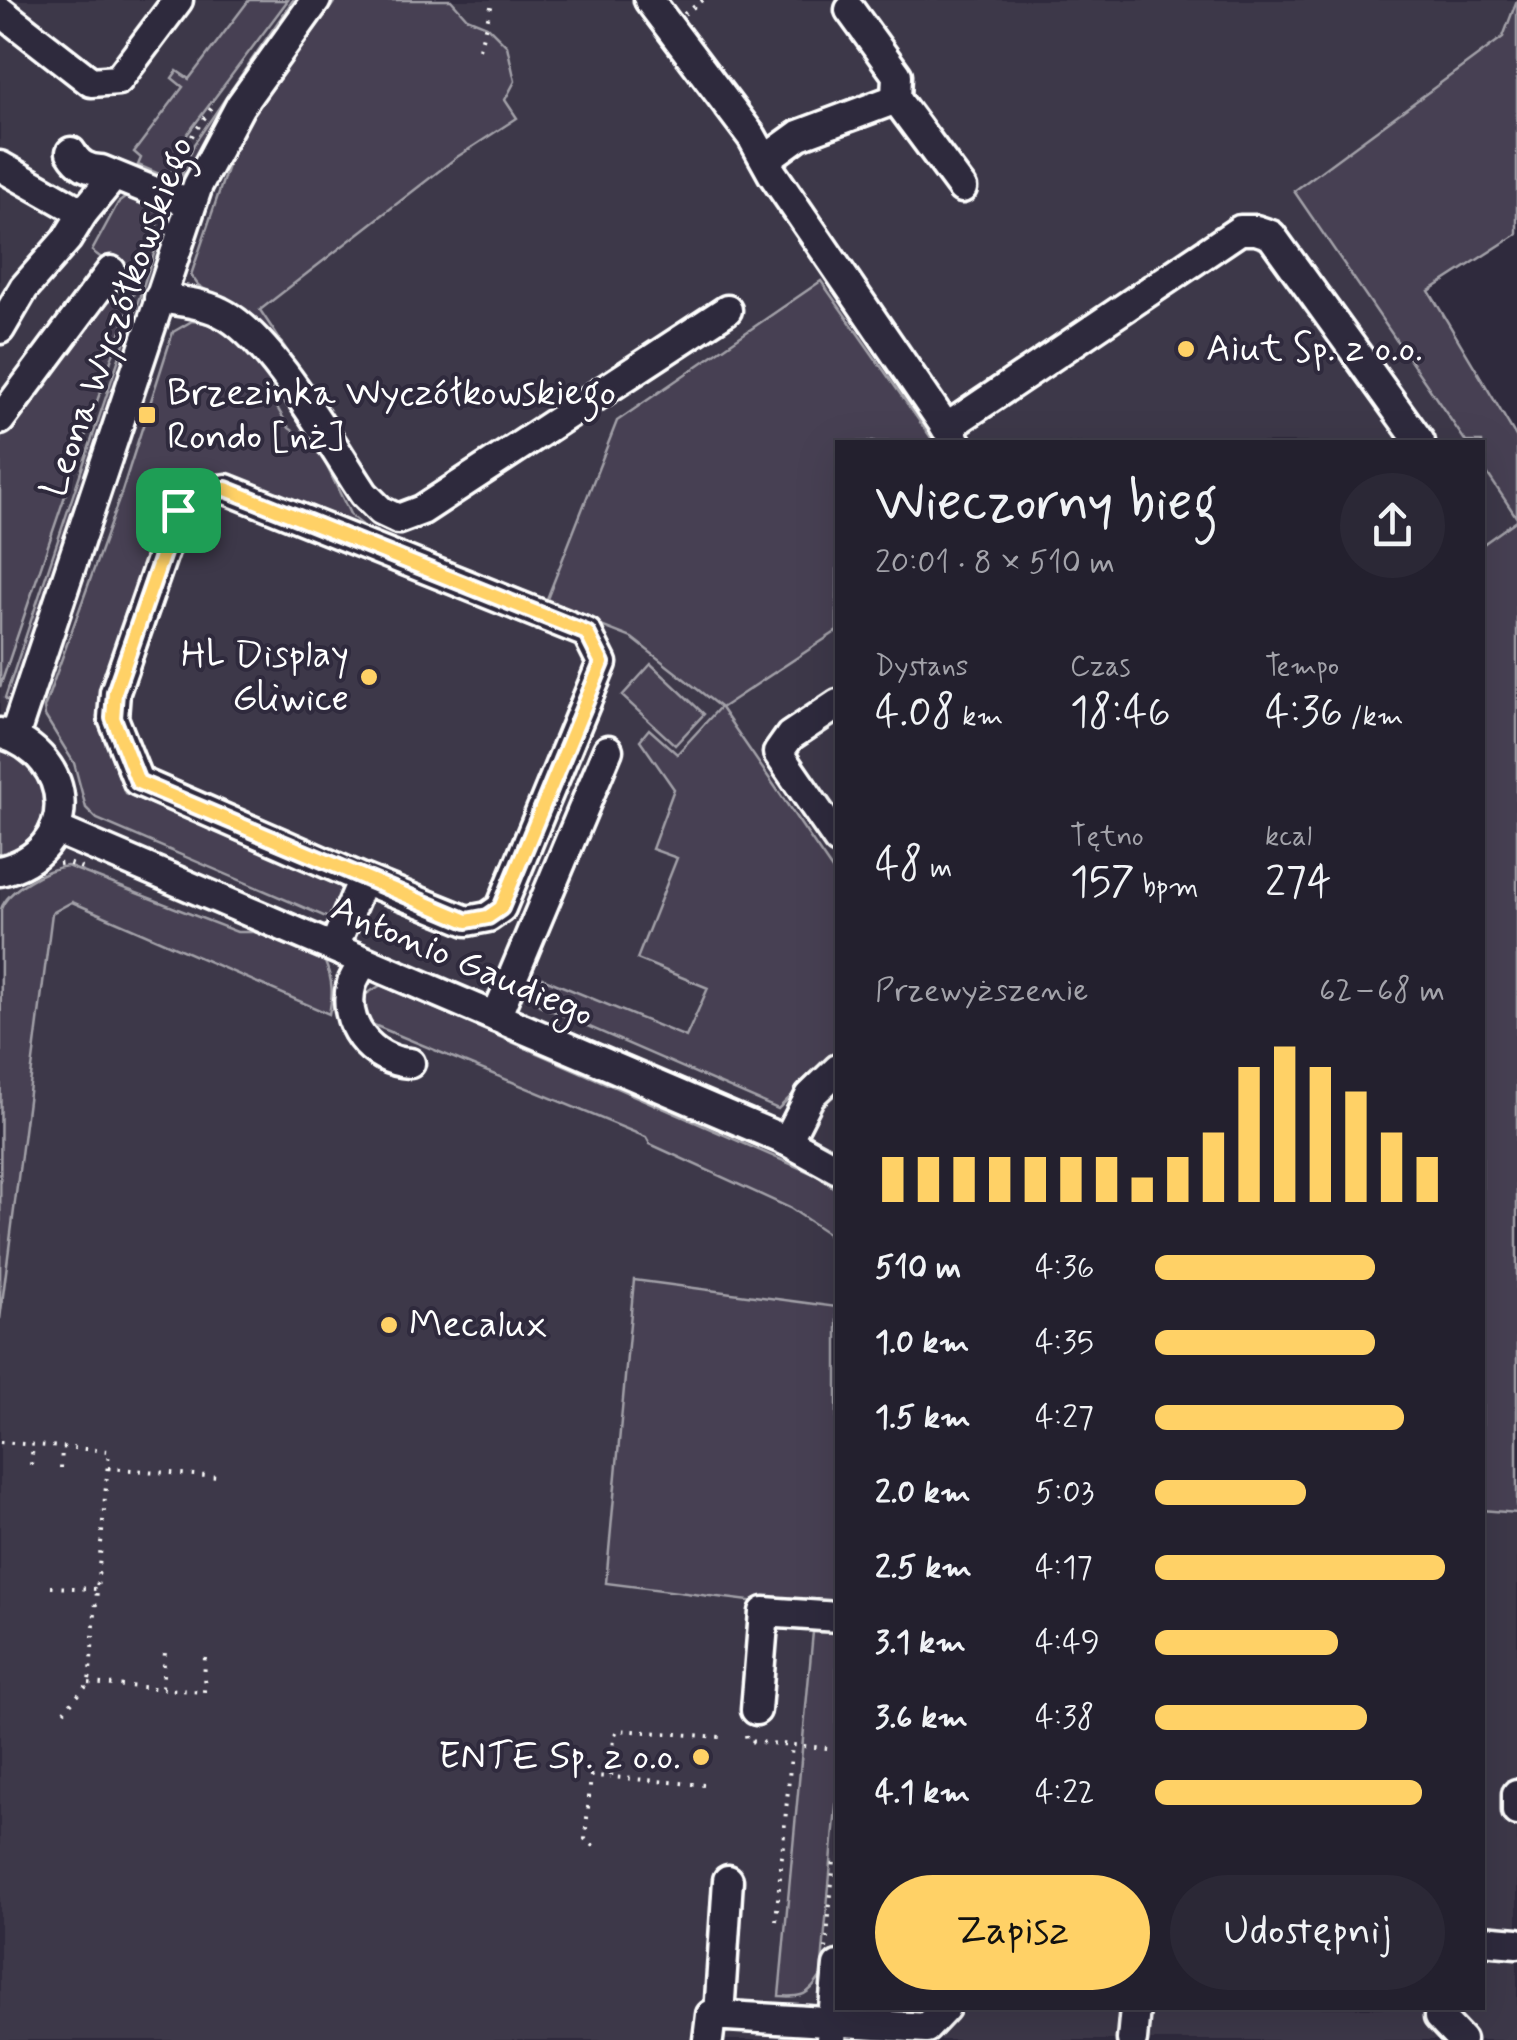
<!DOCTYPE html>
<html lang="pl">
<head>
<meta charset="utf-8">
<style>
	body { margin:0; font-family:Mynerve,sans-serif; background:#2b2836; color:#f1f3f6; height:100vh; display:flex; flex-direction:column; font-size:38px; white-space:nowrap }
	* { box-sizing:border-box; margin:0 }
	p { font-size:32px; color:#a3a3aa }
	.icon { flex:none; width:55px; height:55px; fill:none; stroke:currentColor; stroke-width:2; stroke-linecap:round; stroke-linejoin:round }
	.map { position:relative; flex:1; overflow:hidden }
	.side { position:absolute; left:835px; top:440px; width:650px; height:1570px; display:flex; flex-direction:column; background:#23202e; border-radius:0px; box-shadow:0 10px 40px #0002,0 0 0 2px #403e4a }
	.side>* { flex:none }
	.pin { position:absolute; display:grid; place-items:center; width:85px; height:85px; color:#fff; margin:-42px; border-radius:20px; box-shadow:0 5px 15px #0006 }
	.round { display:grid; place-items:center; flex:none; width:105px; height:105px; border-radius:52px; background:#2b2836 }
	.summary { display:flex; align-items:center; justify-content:space-between; height:170px; padding:0 40px }
	h1 { font-size:55px; font-weight:600; line-height:75px }
	.metrics { display:grid; grid-template-columns:repeat(3,1fr); gap:15px; height:170px; padding:10px 40px }
	.metrics div { display:grid; align-content:center }
	.metrics b { font-size:42px; font-weight:600 }
	.metrics small { font-size:28px; font-weight:400 }
	.metrics p { font-size:28px }
	.chart { height:280px; padding:20px 40px }
	.chart p { display:flex; justify-content:space-between }
	.chart svg { width:100%; height:180px; margin-top:10px; stroke:#ffd166; stroke-width:6 }
	.cta { display:flex; gap:20px; margin-top:auto; padding:20px 40px }
	.cta a { flex:1; height:115px; border-radius:60px; background:#ffd166; color:#111; font-size:40px; font-weight:600; line-height:115px; text-align:center }
	.cta a+a { background:#2b2836; color:#f1f3f6 }
	ul { padding:0 40px; list-style:none; font-size:32px }
	li { display:grid; grid-template-columns:160px 120px 1fr; align-items:center; height:75px }
	li i { height:25px; border-radius:12px; background:#ffd166 }
	.map>svg:first-child { display:block }
	.built { fill:#3c3749 }
	.green { fill:#464152; stroke:#a2a0a8; stroke-width:2.5 }
	.lines { fill:none; stroke-linecap:round; stroke-linejoin:round }
	.minor-casing { stroke:#fff; stroke-width:35 }
	.path { stroke:#fff; stroke-width:4; stroke-dasharray:2.5 8; stroke-linecap:butt }
	.minor { stroke:#2f2a3d; stroke-width:28 }
	.route-casing { stroke:#fff; stroke-width:20 }
	.route { stroke:#ffd166; stroke-width:12 }
	.poi-dot { fill:#ffd166; stroke:#2f2a3d; stroke-width:4 }
	.labels { text-anchor:middle; dominant-baseline:central; stroke-width:8; stroke-linejoin:round; paint-order:stroke }
	.street-label { font-size:38px; fill:#fff; stroke:#2f2a3d }
	.poi-label { font-size:38px; fill:#fff; stroke:#2f2a3d; text-anchor:start }
</style>
</head>
<body>
<div class="map">
<svg width="1517" height="2040" viewBox="0 0 1517 2040">
	<rect width="100%" height="100%" fill="#2f2a3d"/>
	<filter id="ink" filterUnits="userSpaceOnUse"><feTurbulence type="fractalNoise" baseFrequency=".01" numOctaves="2"/><feDisplacementMap in="SourceGraphic" scale="20" xChannelSelector="R" yChannelSelector="G"/><feConvolveMatrix kernelMatrix="1 2 1 2 8 2 1 2 1" color-interpolation-filters="sRGB"/></filter>
	<g filter="url(#ink)">
		<g class="built">
			<polygon points="0,0 1516,0 1503,37 1294,191 1466,442 838,442 838,1119 830,1129 838,1136 838,2008 1482,2008 1483,1510 1517,1513 1517,2040 0,2040"/>
			<polygon points="1482,467 1517,518 1483,545 1482,545"/>
		</g>
		<g class="green">
			<polygon points="249,0 288,0 183,140 181,152 172,172 159,174 138,165 141,158 134,152 183,87 172,78 177,71 189,79"/>
			<polygon points="293,0 302,0 201,154 190,170 181,176 194,144"/>
			<polygon points="336,0 451,0 467,18 487,26 507,46 515,81 505,100 517,118 457,157 260,310 304,376 299,379 246,316 198,285 191,275 234,148 259,104"/>
			<polygon points="1517,0 1517,234 1429,291 1517,438 1517,518 1483,467 1482,442 1466,442 1294,191 1503,37"/>
			<polygon points="126,197 136,197 158,206 161,213 0,687 0,437 122,273 92,251 118,203"/>
			<polygon points="163,227 168,227 168,233 30,651 9,702 5,698"/>
			<polygon points="821,281 934,442 838,442 837,631 721,708 837,877 837,1051 778,1109 539,1005 531,994 535,975 686,1037 708,988 637,959 677,858 652,849 674,789 640,740 649,729 677,754 720,707 632,638 545,604 617,421"/>
			<path d="M192 321C229 323 255 360 274 387L268 392 289 428 318 448 351 516 378 537 204 481 102 727 104 736 125 793 243 842 261 843 345 886 333 920 97 819 86 808 74 763 45 716 44 708 121 494 173 332Z"/>
			<polygon points="1517,520 1517,1513 1482,1510 1482,545"/>
			<polygon points="651,664 704,714 675,745 622,696"/>
			<path d="M0 748C58 767 62 841 0 857Z"/>
			<path d="M67 866 237 932H255L325 962C333 981 333 994 329 1014L72 902 52 913 0 1319 1 909C8 889 46 869 67 866Z"/>
			<polygon points="381,985 816,1175 837,1190 837,1255 826,1232 790,1208 650,1144 646,1137 352,1016 360,998"/>
			<polygon points="634,1280 837,1307 837,1612 606,1583"/>
			<path d="M813 1632 837 1633V1795L821 1976C809 1995 802 1998 779 1996Z"/>
		</g>
		<g class="lines">
			<defs>
				<g id="minor">
					<polyline points="649,0 752,137 772,173 956,442"/>
					<polyline points="850,10 897,75 896,99"/>
					<polyline points="0,11 91,82 118,80 178,0"/>
					<path d="M71 152C78 164 87 170 101 170L160 194 192 202"/>
					<polyline points="766,159 799,135 896,99 962,188"/>
					<polyline points="0,166 83,213"/>
					<path d="M159 298C179 301 202 303 220 312 271 336 331 445 364 494L381 511 398 519 422 510 727 310"/>
					<polyline points="0,329 24,288 67,239 83,213 113,177"/>
					<polyline points="0,420 111,271"/>
					<polyline points="946,428 1240,230 1256,230 1271,235 1420,442"/>
					<polyline points="838,704 790,736 778,753 838,840"/>
					<path d="M0 733C77 756 82 852 0 871"/>
					<polyline points="14,737 198,185 240,106 316,0"/>
					<polyline points="55,829 787,1141 838,1169"/>
					<polyline points="334,947 363,879 138,781 113,718 115,692 178,510 198,493 226,489 587,633 602,663 501,908 488,917 467,921 363,879"/>
					<path d="M363 961C360 968 355 976 352 983 340 1023 371 1061 410 1063"/>
					<polyline points="496,1017 608,750"/>
					<polyline points="787,1141 810,1096 838,1069"/>
					<polyline points="756,1710 764,1612 838,1617"/>
					<polyline points="1517,1794 1517,1811"/>
					<polyline points="1482,1940 1517,1943"/>
					<polyline points="1440,2008 1439,2017 1461,2040"/>
					<polyline points="719,2015 728,1880"/>
					<polyline points="708,2040 711,2015 926,2028 945,2008"/>
					<polyline points="831,2040 838,1966"/>
					<polyline points="1132,2040 1135,2008"/>
				</g>
			</defs>
			<use href="#minor" class="minor-casing"/>
			<g class="path">
				<polyline points="684,14 703,0"/>
				<polyline points="479,49 493,0"/>
				<polyline points="181,166 190,139 214,104"/>
				<polyline points="133,265 154,244"/>
				<polyline points="59,864 67,863 88,870"/>
				<polyline points="0,1442 109,1451 89,1683 64,1711"/>
				<polyline points="31,1465 33,1445"/>
				<polyline points="61,1468 62,1448"/>
				<polyline points="108,1468 219,1477"/>
				<polyline points="51,1587 96,1589"/>
				<polyline points="89,1683 204,1692 205,1655"/>
				<polyline points="162,1687 165,1652"/>
				<polyline points="746,1735 747,1741 838,1749"/>
				<polyline points="704,1785 611,1777 614,1737 617,1730 721,1737 723,1733"/>
				<polyline points="594,1846 585,1839 591,1776 611,1777"/>
				<polyline points="776,1921 792,1745"/>
				<polyline points="826,1949 834,1860"/>
			</g>
			<use href="#minor" class="minor"/>
		</g>
	</g>
	<g class="lines" filter="url(#ink)">
		<defs>
			<polygon id="route" points="226,489 587,633 602,663 501,908 488,917 467,921 138,782 113,718 115,692 178,510 198,493"/>
		</defs>
		<use href="#route" class="route-casing"/>
		<use href="#route" class="route"/>
	</g>
	<g class="poi-dot">
		<circle cx="1186" cy="349" r="10"/>
		<rect x="137" y="405" width="20" height="20" rx="5"/>
		<circle cx="369" cy="677" r="10"/>
		<circle cx="389" cy="1325" r="10"/>
		<circle cx="701" cy="1757" r="10"/>
	</g>
	<g class="labels">
		<g class="street-label">
			<text transform="translate(118 317) rotate(-70)">Leona Wyczółkowskiego</text>
			<text transform="translate(462 962) rotate(23)">Antonio Gaudiego</text>
		</g>
		<g class="poi-label">
			<text x="1206" y="349">Aiut Sp. z o.o.</text>
			<text x="167" y="393">Brzezinka Wyczółkowskiego<tspan x="167" dy="44">Rondo [nż]</tspan></text>
			<text x="349" y="655" text-anchor="end">HL Display<tspan x="349" dy="44">Gliwice</tspan></text>
			<text x="409" y="1325">Mecalux</text>
			<text x="681" y="1757" text-anchor="end">ENTE Sp. z o.o.</text>
		</g>
	</g>
</svg>
<div class="pin" style="left:178px;top:510px;background:#1e9e55"><svg class="icon" aria-label="arrive" viewBox="0 0 24 24"><path d="M6 21V4h12l-3 4 3 4H6"/></svg></div>
<section class="side">
<div class="summary"><div><h1>Wieczorny bieg</h1><p>20:01 · 8 × 510 m</p></div><a class="round"><svg class="icon" aria-label="share" viewBox="0 0 24 24"><path d="M12 15V3M7 8l5-5 5 5M5 13v7h14v-7"/></svg></a></div>
<div class="metrics">
<div><p>Dystans</p><b>4.08<small> km</small></b></div>
<div><p>Czas</p><b>18:46</b></div>
<div><p>Tempo</p><b>4:36<small> /km</small></b></div>
</div>
<div class="metrics">
<div><b>48<small> m</small></b></div>
<div><p>Tętno</p><b>157<small> bpm</small></b></div>
<div><p>kcal</p><b>274</b></div>
</div>
<div class="chart"><p><span>Przewyższenie</span>62–68 m</p>
<svg viewBox="0 0 160 44" preserveAspectRatio="none"><path d="M5 44V33M15 44V33M25 44V33M35 44V33M45 44V33M55 44V33M65 44V33M75 44V38M85 44V33M95 44V27M105 44V11M115 44V6M125 44V11M135 44V17M145 44V27M155 44V33"/></svg>
</div>
<ul>
<li><b>510 m</b>4:36<i style="width:76%"></i></li>
<li><b>1.0 km</b>4:35<i style="width:76%"></i></li>
<li><b>1.5 km</b>4:27<i style="width:86%"></i></li>
<li><b>2.0 km</b>5:03<i style="width:52%"></i></li>
<li><b>2.5 km</b>4:17<i style="width:100%"></i></li>
<li><b>3.1 km</b>4:49<i style="width:63%"></i></li>
<li><b>3.6 km</b>4:38<i style="width:73%"></i></li>
<li><b>4.1 km</b>4:22<i style="width:92%"></i></li>
</ul>
<div class="cta"><a>Zapisz</a><a>Udostępnij</a></div>
</section>
</div>
</body>
</html>
